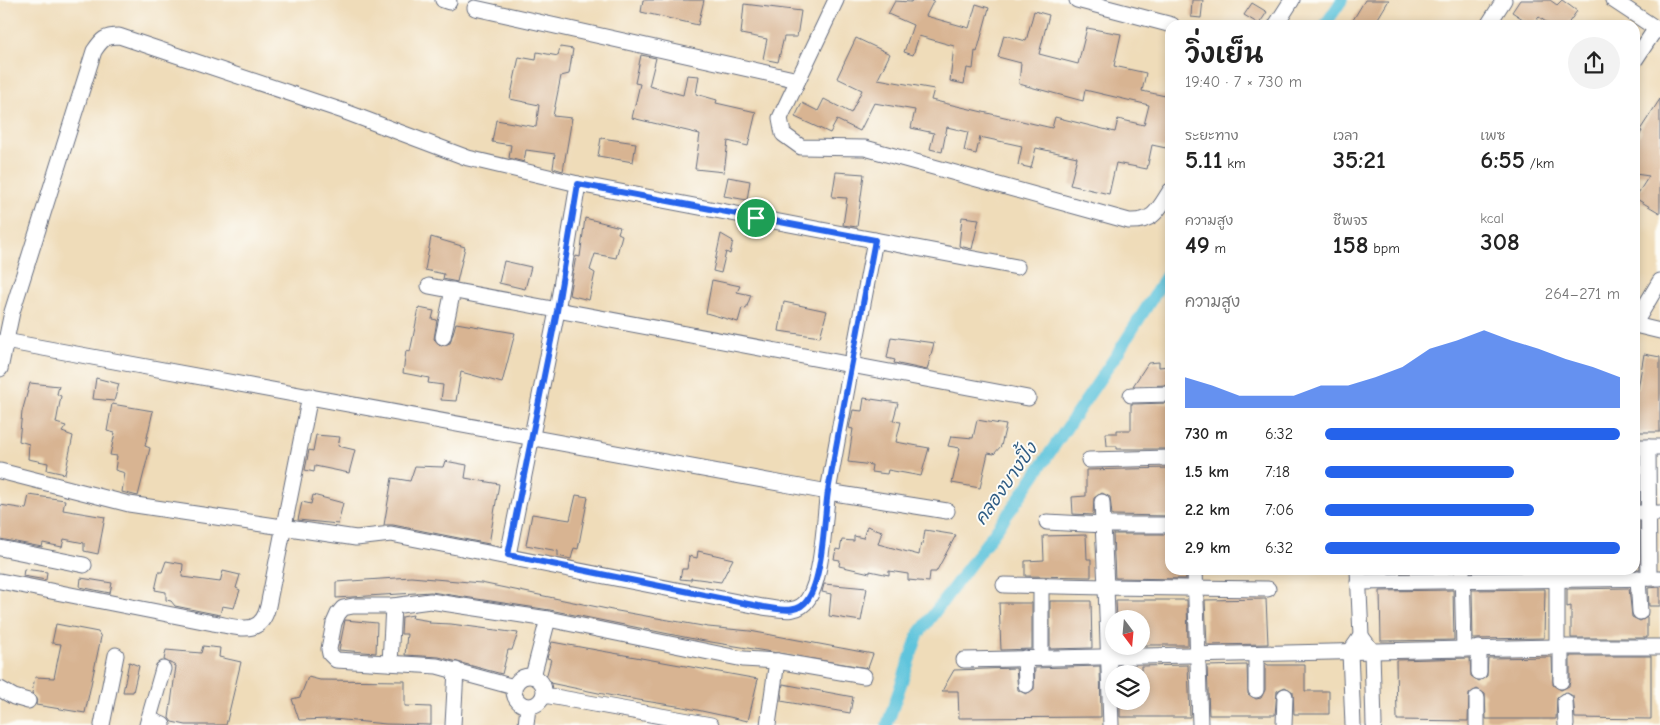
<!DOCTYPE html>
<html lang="th">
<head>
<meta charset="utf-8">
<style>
	body { margin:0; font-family:"Comic Neue","Playpen Sans Thai",sans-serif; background:#f2f2f2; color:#222; height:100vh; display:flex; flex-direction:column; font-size:19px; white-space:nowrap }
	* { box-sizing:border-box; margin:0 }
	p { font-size:16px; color:#767676 }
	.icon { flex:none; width:28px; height:28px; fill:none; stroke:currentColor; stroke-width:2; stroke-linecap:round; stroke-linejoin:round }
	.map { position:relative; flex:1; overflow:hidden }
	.side { position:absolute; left:1165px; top:20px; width:475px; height:555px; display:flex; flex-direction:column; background:#fff; border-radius:15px; box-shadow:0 2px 8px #0003 }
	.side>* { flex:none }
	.needle { width:32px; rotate:164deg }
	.buttons { position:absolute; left:1105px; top:610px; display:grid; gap:10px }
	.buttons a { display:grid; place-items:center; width:45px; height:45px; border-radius:50%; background:#fff; box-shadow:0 2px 8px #0003; font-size:25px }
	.pin { position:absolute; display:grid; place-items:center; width:42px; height:42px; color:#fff; margin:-21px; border:2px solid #fff; border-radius:50%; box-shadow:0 1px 5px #0007 }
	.round { display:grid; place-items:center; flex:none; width:52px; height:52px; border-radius:26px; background:#f2f2f2 }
	.overview { display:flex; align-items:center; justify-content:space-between; height:85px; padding:0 20px }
	h1 { font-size:28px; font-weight:600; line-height:38px }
	.figures { display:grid; grid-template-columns:repeat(3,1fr); gap:8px; height:85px; padding:5px 20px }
	.figures div { display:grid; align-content:center }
	.figures b { font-size:25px; font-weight:600 }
	.figures small { font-size:14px; font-weight:400 }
	.figures p { font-size:14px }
	.chart { height:140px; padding:10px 20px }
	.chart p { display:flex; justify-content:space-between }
	.chart svg { width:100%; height:90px; margin-top:5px; fill:#2563eb; opacity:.7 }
	ul { padding:0 20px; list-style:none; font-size:16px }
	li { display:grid; grid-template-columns:80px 60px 1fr; align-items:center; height:38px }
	li i { height:12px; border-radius:6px; background:#2563eb }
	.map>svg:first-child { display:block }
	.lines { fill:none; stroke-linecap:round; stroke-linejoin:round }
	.canal { stroke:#5ec4dc; stroke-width:12 }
	.building { fill:#d8b492 }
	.minor-casing { stroke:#656c7e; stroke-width:17 }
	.minor { stroke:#fff; stroke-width:15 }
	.route-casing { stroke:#fff; stroke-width:10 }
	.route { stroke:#2563eb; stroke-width:6 }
	.labels { text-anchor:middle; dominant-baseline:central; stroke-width:4; stroke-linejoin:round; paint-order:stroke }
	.water-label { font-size:18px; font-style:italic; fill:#2f5c84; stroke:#fdfcf7 }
</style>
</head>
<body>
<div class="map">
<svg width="1660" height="725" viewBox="0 0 1660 725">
	<rect width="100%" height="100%" fill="#fdfcf7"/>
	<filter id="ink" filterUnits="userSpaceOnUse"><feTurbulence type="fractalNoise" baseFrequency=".02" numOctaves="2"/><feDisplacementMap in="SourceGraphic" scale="10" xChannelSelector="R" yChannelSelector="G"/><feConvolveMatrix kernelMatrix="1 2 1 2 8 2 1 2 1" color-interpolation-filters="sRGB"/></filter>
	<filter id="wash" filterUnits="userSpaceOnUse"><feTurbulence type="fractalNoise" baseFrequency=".0096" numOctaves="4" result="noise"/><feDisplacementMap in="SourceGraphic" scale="20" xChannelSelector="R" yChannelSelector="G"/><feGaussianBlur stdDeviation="1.12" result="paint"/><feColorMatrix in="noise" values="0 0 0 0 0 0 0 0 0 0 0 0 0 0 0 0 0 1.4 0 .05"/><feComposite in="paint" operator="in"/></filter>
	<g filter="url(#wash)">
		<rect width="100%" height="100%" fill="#efdcb9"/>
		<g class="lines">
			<g class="canal">
				<polyline points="1325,25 1342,0"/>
				<polyline points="887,725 918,635 1013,507 1119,351 1170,270"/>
			</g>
		</g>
		<g id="blocks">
			<g class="building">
				<polygon points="643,0 704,0 698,25 641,12"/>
				<polygon points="912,0 934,0 926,16 969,28 976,4 989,8 977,52 975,51 973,69 967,68 964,84 950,81 954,46 919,36 913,55 904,52 913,25 888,14 895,1 911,2"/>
				<polygon points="1192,0 1203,0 1201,18 1191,17"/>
				<polygon points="1365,0 1389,0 1374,25 1350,25"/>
				<polygon points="1520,0 1550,0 1557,5 1562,0 1577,11 1567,25 1550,25 1539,17 1532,25 1512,12"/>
				<polygon points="1252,3 1267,12 1259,24 1244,15"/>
				<polygon points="744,4 801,11 797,37 784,37 778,62 763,59 767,39 741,34"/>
				<polygon points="1034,11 1049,15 1039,54 1078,64 1087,28 1121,34 1114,66 1146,73 1142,91 1170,97 1170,130 1166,148 1152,145 1147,169 1116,163 1109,194 1070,185 1077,157 1036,148 1031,168 1018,165 1022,146 980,137 976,154 964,151 968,132 947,127 942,152 930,149 934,133 911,128 915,110 874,103 860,131 837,120 830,133 795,117 802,103 818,111 824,99 851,113 862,90 837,78 856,38 890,54 878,79 934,89 931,100 1052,128 1055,117 1115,132 1118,119 1144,125 1149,105 1085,90 1083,101 1019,84 1021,63 998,57 1004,35 1026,41"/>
				<polygon points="560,47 573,49 569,74 561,76 553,116 572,118 563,171 553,168 555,154 526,150 524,162 509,158 511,145 492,142 496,120 536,127 539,105 510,99 519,57 536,60 537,52 558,56"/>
				<polygon points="641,55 656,58 649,86 683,95 687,75 699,76 696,94 717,100 716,103 756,112 748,146 728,141 724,172 695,169 700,134 632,118 640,84 635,83"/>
				<polygon points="1660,99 1660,213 1635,198 1649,176 1635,174 1635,143 1642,131 1640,130"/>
				<polygon points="601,138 636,143 633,162 598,156"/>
				<polygon points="836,172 864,174 857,227 843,225 847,198 832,197"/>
				<polygon points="728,177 750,181 747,200 724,196"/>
				<polygon points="962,217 979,219 972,249 959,246"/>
				<polygon points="585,218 620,227 618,233 622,235 616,258 595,254 590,270 595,273 589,300 569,295 576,256 580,257"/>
				<polygon points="721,234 733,241 730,254 726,252 721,273 713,271"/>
				<polygon points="431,237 465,247 457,282 443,279 444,274 425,270"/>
				<polygon points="504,261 531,267 525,289 499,283"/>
				<polygon points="712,280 740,286 737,292 751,295 746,309 742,308 738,322 706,313"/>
				<polygon points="784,302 827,311 820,337 779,331"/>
				<polygon points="419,308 434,311 432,319 437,320 434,339 441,346 450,343 456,323 515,333 502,383 461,372 456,401 441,400 443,385 428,383 429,378 403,373 406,351 410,352"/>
				<polygon points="891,337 934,343 927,370 894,363 895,360 887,358"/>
				<polygon points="1644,354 1660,357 1660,432 1635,432 1635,389 1638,389"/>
				<polygon points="1159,362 1159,367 1170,366 1170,385 1133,386 1148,363"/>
				<polygon points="96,378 119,384 114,401 93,399"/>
				<polygon points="30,383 59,386 57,394 61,396 56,423 66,426 62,432 73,436 65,474 47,470 48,463 28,459 29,444 19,441 22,412"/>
				<polygon points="864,398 898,403 893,421 901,422 896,442 929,448 921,476 888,470 887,474 871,472 872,465 848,462 853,429 849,428 853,410 862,411"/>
				<polygon points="1170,403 1170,449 1117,449 1117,446 1107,446 1106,433 1117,433 1117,430 1131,430 1131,404"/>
				<polygon points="112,404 153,411 145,446 150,448 138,496 122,492 125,473 115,470 117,456 110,455 115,433 107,431"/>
				<polygon points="977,420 1006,425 1001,446 994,454 988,453 980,488 952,483 960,448 948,446 951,436 973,438"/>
				<polygon points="316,435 340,437 338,446 355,450 349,473 315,466 314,472 305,470 309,450 313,451"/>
				<rect x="1635" y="456" width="4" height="48"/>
				<polygon points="445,461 467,465 465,478 499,484 489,544 393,525 384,525 392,478 410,481 415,466 443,467"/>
				<polygon points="1170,468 1170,516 1112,515 1110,497 1102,493 1094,498 1093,515 1073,514 1072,497 1086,496 1086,470"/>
				<polygon points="29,495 65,500 63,510 105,517 98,554 84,551 84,543 64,539 62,547 43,543 42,547 0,539 0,505 26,509"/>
				<polygon points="313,495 343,503 338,524 298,520 302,502 311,504"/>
				<polygon points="576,495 588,497 578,549 574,548 571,559 558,556 558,551 526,545 532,514 570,520"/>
				<polygon points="1635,522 1639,522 1640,569 1635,569"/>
				<polygon points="867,526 882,531 878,544 919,555 921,543 923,544 925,530 956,535 936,572 930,572 929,582 908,580 908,574 889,571 889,575 870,571 870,573 839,566 840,560 834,559 836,549 840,550 842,540 854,541 854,536 863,538"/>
				<polygon points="1113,534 1170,534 1170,570 1186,570 1186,579 1115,578"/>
				<polygon points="1086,535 1087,559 1091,559 1091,577 1025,576 1025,561 1044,560 1043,536"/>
				<polygon points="698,551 733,559 721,582 691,578 691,580 680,579 682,569 687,569 689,556 697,558"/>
				<polygon points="166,561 183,564 182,577 220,582 223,571 240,575 236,588 240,590 234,608 222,606 220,615 175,606 171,601 166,600 166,592 155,590 159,572 162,572"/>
				<polygon points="24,569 47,572 46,580 23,576"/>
				<polygon points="1381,570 1453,570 1453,571 1381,572"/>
				<polygon points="411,577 481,583 612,610 708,627 750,631 873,654 868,668 699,640 550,610 431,592 336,598 336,582"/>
				<polygon points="81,578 112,583 110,593 80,587"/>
				<polygon points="824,584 867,588 861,621 829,616 831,594 822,592"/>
				<polygon points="1660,587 1660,606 1649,606 1648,588"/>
				<polygon points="1629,588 1632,617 1640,621 1647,617 1647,638 1571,638 1571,606 1567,607 1567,589"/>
				<polygon points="1545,589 1544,638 1473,639 1472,590"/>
				<polygon points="1453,590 1454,640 1381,641 1380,591"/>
				<polygon points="1266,599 1268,644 1207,645 1205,600"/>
				<polygon points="1116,600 1187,600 1188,645 1141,645 1141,619 1117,619"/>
				<polygon points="1050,601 1091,601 1092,648 1050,649"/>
				<polygon points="999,603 1032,603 1032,649 1001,650"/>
				<polygon points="413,615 412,618 430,621 429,623 451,624 518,633 512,650 508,650 502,674 439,657 405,655 407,634 401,634 402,617"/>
				<polygon points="345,620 377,623 376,653 339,650"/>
				<polygon points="56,624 98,632 101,637 85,713 36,705 37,698 32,693 35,677 54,678 61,644 52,643"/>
				<polygon points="552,642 758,679 748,721 683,707 613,696 545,682 551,659 547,658"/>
				<polygon points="203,646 220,648 219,657 241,662 226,725 186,725 172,722 169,718 176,666 164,660 166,650 201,653"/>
				<polygon points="1570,656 1651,656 1651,719 1575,718 1573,696 1565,692 1557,697 1556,719 1486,719 1485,694 1477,689 1469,694 1468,721 1397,720 1396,660 1470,658 1471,676 1479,681 1487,676 1488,658 1552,657 1553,685 1561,690 1569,686 1570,681"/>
				<polygon points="129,662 139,666 133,692 123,692"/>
				<polygon points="1265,663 1268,665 1305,665 1305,691 1329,691 1329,714 1294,714 1293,692 1285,687 1277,691 1275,715 1209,715 1207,666 1247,665 1248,694 1256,699 1261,698 1265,690"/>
				<polygon points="1188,665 1190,717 1120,717 1120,701 1141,701 1141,666"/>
				<polygon points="1100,666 1101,717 959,718 958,691 942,691 954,670 1016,668 1018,690 1026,694 1034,689 1035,668"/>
				<polygon points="308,677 320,680 405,681 405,706 431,707 431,725 386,724 333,719 299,720 292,699 300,697"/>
				<polygon points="783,684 853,697 850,713 781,701"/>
			</g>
		</g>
	</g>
	<g filter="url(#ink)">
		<use href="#blocks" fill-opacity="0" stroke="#656c7e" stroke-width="1"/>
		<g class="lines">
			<defs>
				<g id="minor">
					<polyline points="443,0 449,2"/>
					<path d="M836 0 780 118 783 134 801 147 865 148 1129 221C1154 222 1158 210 1170 191"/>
					<polyline points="1077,0 1172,25"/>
					<polyline points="1613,0 1660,31"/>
					<polyline points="475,8 798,80"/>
					<polyline points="1276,25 1292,0"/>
					<polyline points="1488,25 1504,0"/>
					<polyline points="1635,60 1656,28"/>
					<polyline points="429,286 1028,398"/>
					<polyline points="1635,323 1660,281"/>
					<polyline points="1635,325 1660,331"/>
					<polyline points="443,337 453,290"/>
					<polyline points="5,341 828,492 947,511"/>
					<path d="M0 369 12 312 94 51C102 39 105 36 119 36L343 111 468 158 578 184 1017 267"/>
					<polyline points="1131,395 1170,394"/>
					<polyline points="1635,447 1660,447"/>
					<polyline points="1648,447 1649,578"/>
					<polyline points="1089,460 1170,458"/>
					<path d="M0 471 129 504 356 538 391 534 763 607C780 609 798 615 808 599 823 577 824 518 828 491 843 407 860 323 875 240"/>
					<polyline points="1635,513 1660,513"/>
					<polyline points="1047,522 1104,525 1170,525"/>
					<polyline points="0,548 84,565"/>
					<polyline points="508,555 557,311 578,184"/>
					<polyline points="1195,570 1200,725"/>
					<polyline points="1358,570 1361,636"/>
					<polyline points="1462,570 1464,649"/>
					<polyline points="1557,570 1557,647"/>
					<polyline points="1638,578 1640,612"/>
					<path d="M0 581 213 623C238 627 261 638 268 606L310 396"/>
					<polyline points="1358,582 1660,578"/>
					<polyline points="1004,585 1106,587 1102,502"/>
					<polyline points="1041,587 1041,658"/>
					<polyline points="1256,654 1256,690"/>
					<polyline points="1025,658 1026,685"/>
					<polyline points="964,660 1557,647 1660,647"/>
					<polyline points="390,663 393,606"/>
					<polyline points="1479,672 1479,648"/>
					<circle cx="529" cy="691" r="15"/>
					<polyline points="533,676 548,619 743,659 777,661 864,676"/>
					<polyline points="1561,681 1561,647"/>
					<polyline points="514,687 437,666 336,660 330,654 329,649 334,623 338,614 343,608 353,606 393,606 430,601 548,619"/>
					<polyline points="0,689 14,697 28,701"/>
					<polyline points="544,695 711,725"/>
					<polyline points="1477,698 1477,725"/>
					<polyline points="1565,701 1566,725"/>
					<polyline points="149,719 163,725"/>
					<polyline points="102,725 116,655"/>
					<polyline points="147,725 163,669"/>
					<polyline points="453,725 456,670"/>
					<polyline points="526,725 528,707"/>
					<polyline points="768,725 777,661"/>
					<polyline points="1111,725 1106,587 1268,589"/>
					<polyline points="1284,725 1285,696"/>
					<polyline points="1353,725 1350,652 1361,636 1372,651 1374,725"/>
				</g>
			</defs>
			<use href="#minor" class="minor-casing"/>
			<use href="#minor" class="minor"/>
		</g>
	</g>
	<g class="lines" filter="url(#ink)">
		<defs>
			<path id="route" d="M578 184 875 240C860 323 843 407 828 491 824 518 823 577 808 599 798 615 780 609 763 607L508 555 557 311Z"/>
		</defs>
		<use href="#route" class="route-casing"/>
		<use href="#route" class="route"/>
	</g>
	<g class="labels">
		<g class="water-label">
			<text transform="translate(1006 484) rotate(-55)">คลองบางปิ้ง</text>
		</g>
	</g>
</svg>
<div class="buttons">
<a><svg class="needle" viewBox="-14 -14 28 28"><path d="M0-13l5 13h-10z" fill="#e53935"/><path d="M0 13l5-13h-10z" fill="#767676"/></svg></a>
<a><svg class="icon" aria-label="layers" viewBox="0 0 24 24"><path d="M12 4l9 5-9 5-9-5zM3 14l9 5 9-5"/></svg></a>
</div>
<div class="pin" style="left:756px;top:218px;background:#1e9e55"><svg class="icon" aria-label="arrive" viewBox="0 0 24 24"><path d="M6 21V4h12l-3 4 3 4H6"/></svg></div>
<section class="side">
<div class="overview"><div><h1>วิ่งเย็น</h1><p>19:40 · 7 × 730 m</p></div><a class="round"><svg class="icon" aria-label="share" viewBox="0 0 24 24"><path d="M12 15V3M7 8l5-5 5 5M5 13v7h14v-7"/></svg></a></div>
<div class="figures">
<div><p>ระยะทาง</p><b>5.11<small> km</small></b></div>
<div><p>เวลา</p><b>35:21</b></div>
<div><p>เพซ</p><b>6:55<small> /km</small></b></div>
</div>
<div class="figures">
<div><p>ความสูง</p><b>49<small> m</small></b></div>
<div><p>ชีพจร</p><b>158<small> bpm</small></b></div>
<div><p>kcal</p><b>308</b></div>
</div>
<div class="chart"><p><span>ความสูง</span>264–271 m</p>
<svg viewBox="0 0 160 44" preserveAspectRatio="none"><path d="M0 44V29L10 33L20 38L30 38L40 38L50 33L60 33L70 29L80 24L90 15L100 11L110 6L120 11L130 15L140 20L150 24L160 29V44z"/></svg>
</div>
<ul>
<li><b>730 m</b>6:32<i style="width:100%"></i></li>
<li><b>1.5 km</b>7:18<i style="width:64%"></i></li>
<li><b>2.2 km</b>7:06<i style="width:71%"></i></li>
<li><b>2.9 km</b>6:32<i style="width:100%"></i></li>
</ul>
</section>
</div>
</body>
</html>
